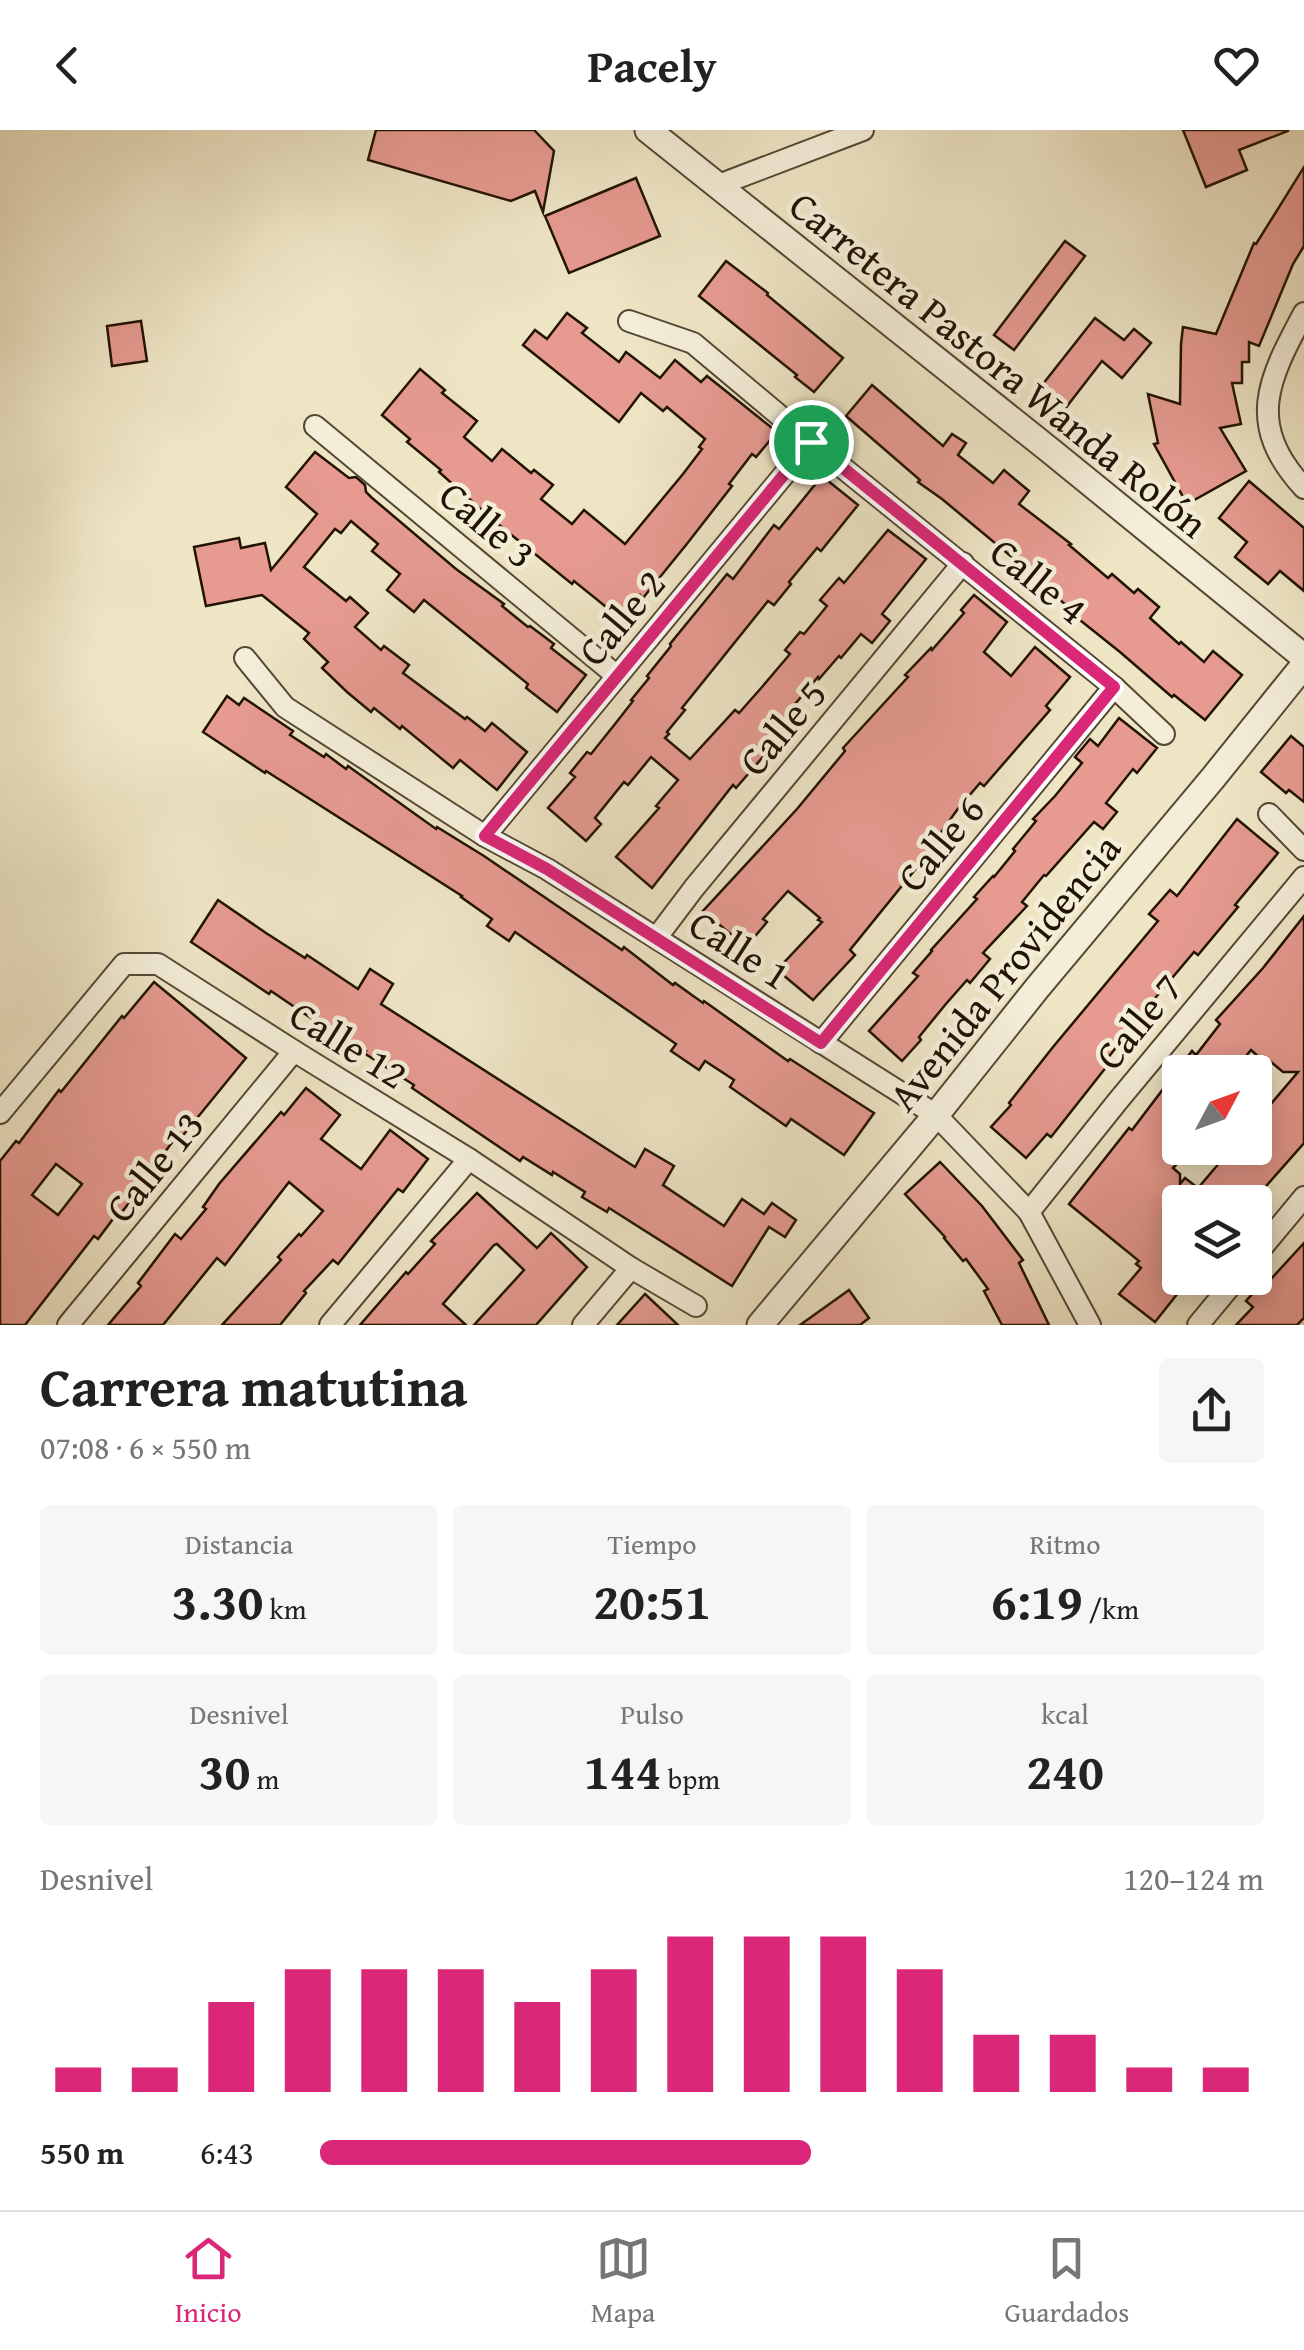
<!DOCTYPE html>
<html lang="es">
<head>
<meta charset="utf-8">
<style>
	body { margin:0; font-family:"Gentium Book Plus",serif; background:#f6f6f6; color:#222; height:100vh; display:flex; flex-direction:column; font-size:38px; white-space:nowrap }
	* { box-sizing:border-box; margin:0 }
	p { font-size:32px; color:#767676 }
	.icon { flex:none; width:55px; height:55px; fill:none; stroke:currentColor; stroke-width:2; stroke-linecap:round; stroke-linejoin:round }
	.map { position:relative; height:1195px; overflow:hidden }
	.drawer { display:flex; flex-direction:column; background:#fff; flex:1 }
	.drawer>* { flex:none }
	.needle { width:65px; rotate:49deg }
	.buttons { position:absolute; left:1162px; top:925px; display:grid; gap:20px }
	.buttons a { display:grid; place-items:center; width:110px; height:110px; border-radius:10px; background:#fff; box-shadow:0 5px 25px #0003; font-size:50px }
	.pin { position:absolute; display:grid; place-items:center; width:85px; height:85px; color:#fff; margin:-42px; border:5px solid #fff; border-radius:50%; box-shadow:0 2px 10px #0007 }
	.round { display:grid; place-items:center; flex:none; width:105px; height:105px; border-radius:10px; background:#f6f6f6 }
	.overview { display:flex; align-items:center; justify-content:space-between; height:170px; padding:0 40px }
	h1 { font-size:55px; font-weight:600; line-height:75px }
	.metrics { display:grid; grid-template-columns:repeat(3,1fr); gap:15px; height:170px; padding:10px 40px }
	.metrics div { display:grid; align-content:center; border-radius:10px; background:#f6f6f6; text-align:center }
	.metrics b { font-size:50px; font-weight:600 }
	.metrics small { font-size:28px; font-weight:400 }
	.metrics p { font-size:28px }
	.chart { height:280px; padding:20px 40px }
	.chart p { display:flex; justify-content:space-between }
	.chart svg { width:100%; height:180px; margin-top:10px; stroke:#db2777; stroke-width:6 }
	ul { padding:0 40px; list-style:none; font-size:32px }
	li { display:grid; grid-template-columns:160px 120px 1fr; align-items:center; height:75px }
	li i { height:25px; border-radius:12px; background:#db2777 }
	header { display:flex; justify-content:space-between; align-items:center; height:130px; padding:0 40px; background:#fff; font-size:45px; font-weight:600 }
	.tabs { display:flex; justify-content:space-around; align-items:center; height:140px; border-top:2px solid #e0e0e0; background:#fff; font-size:28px; color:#767676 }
	.tabs a { display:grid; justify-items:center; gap:5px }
	.tabs .current { color:#db2777 }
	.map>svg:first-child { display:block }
	.building { fill:#e69a90; stroke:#211303; stroke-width:2.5; fill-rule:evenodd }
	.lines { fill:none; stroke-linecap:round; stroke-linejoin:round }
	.minor-casing { stroke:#544834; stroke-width:24 }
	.tertiary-casing { stroke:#544834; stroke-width:29 }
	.minor { stroke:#f4eed9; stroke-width:20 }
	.tertiary { stroke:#f4eed9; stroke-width:25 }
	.route-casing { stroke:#fff; stroke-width:20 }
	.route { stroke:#db2777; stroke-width:12 }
	.labels { text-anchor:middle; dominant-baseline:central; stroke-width:9; stroke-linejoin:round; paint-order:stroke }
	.street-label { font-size:40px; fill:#211303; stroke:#f4eed9 }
</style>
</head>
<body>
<header><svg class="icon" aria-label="back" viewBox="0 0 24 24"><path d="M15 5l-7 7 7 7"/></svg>Pacely<svg class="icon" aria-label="heart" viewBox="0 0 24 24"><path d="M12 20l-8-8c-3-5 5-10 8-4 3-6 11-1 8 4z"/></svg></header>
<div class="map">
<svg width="1304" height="1195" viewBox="0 0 1304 1195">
	<rect width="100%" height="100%" fill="#eee5c5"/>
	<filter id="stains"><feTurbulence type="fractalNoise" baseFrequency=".002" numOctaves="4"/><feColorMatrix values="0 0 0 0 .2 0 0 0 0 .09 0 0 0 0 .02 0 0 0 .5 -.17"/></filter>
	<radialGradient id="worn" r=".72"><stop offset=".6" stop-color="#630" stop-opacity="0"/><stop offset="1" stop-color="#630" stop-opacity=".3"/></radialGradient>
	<g class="building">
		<polygon points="376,0 534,0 554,21 543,82 535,61 511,71 368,30"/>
		<polygon points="1183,0 1288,0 1288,1 1239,20 1247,40 1206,57"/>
		<polygon points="1304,37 1304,116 1293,134 1259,216 1249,212 1249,232 1242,232 1242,253 1232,253 1241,294 1220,298 1246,341 1187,374 1154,314 1158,313 1148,264 1180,274 1181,214 1183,197 1216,204 1254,113 1256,114"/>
		<polygon points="636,48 660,106 569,143 545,86"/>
		<polygon points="1065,111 1085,126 1014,220 994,205"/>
		<polygon points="726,131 768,163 767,165 843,228 814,262 795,247 797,245 699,166"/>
		<polygon points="567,183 587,198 582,203 619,232 626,222 660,248 675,230 701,252 707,246 777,302 756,327 752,324 729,354 732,356 686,415 643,468 640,465 621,489 574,451 572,454 493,390 439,342 441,340 407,312 410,309 382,285 420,239 445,260 442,263 477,291 464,307 492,331 502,319 531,343 534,340 553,355 541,369 572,394 584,380 625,414 683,344 702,319 699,317 705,309 667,277 663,281 641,263 619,292 523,215 535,200 547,209"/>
		<polygon points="1095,188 1124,210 1134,199 1151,213 1122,248 1102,231 1061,284 1035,264"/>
		<polygon points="141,191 147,231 112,236 107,196"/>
		<polygon points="872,255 943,316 952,304 966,313 958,325 993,353 1004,340 1029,361 1019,374 1071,414 1069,415 1108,448 1112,444 1134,463 1138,459 1159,477 1150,488 1179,514 1181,512 1204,532 1213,521 1242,545 1205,590 1174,565 1172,567 1120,522 1076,487 1078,485 1048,460 1049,458 942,369 918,352 920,350 846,286"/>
		<polygon points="315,322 349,348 356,347 365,355 366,362 371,367 456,439 504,474 502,476 528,497 530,496 554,514 551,518 586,545 557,582 526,558 528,554 424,470 414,482 387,460 400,444 372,421 378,414 351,391 341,403 335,399 304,437 346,471 350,467 368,483 355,497 381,520 384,516 409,535 403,543 465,589 467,587 485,601 492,593 527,622 497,660 460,630 453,638 402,596 400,599 374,578 371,582 347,562 322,538 328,532 304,509 309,503 262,465 206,476 194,417 239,408 241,418 265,413 271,440 317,384 286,357"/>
		<polygon points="822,346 858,375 821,421 817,418 789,452 791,454 774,475 768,471 682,578 685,580 667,602 669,604 665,608 690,629 735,580 739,583 762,557 790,524 785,520 800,502 804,504 827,476 820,470 839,448 844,453 888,400 926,429 882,484 890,491 872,513 861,504 841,528 839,526 819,549 818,547 790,580 794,584 771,610 775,613 736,658 733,655 652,758 616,727 659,678 656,676 678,650 651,627 628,655 624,652 595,688 601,694 586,711 548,678 575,647 570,643 587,622 591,624 615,594 633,571 631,570 649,548 647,546 671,516 670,514 710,465 727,444 733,449 774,395 779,399"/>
		<polygon points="1249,351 1304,398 1304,461 1280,441 1268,454 1235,427 1247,412 1219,388"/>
		<polygon points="974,465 1007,492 984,522 1011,546 1035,517 1070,547 1046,576 1050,580 984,656 980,653 957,680 937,708 939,710 850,820 855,825 813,870 777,840 822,792 818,790 820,788 788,761 763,789 767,792 746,817 703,781 797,679 845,621 843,618 908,547 905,545 931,518 932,520 964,483 961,480"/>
		<polygon points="227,566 239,575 244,568 293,601 290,605 324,627 326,624 346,639 348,636 436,699 437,697 484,726 622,820 624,817 673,855 675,853 703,873 704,871 788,931 790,929 874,983 844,1025 791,989 786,996 730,957 734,950 705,931 699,940 671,921 676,914 515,802 509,811 487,796 492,789 461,767 462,766 266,641 265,643 203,602"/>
		<polygon points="1119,588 1157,618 1137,643 1133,639 1106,673 1117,682 1103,699 1094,692 1046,746 1044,745 1022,772 1027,776 983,823 990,829 970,853 967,850 945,875 919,907 921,910 902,931 869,901 918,846 913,843 932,821 931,820 977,769 974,767 993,746 994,747 1015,721 1013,719 1036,691 1033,689 1055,666 1082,633 1075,627 1090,609 1098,616"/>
		<polygon points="1291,606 1304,617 1304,672 1289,660 1286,663 1261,642"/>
		<polygon points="1237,689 1278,723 1235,775 1238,777 1198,825 1194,822 1151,873 1107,929 1111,931 1051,1007 1047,1004 1026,1028 991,997 1011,975 1009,973 1053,917 1158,791 1149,784 1170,760 1177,766"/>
		<polygon points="218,770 266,803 305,828 307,825 358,859 370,839 393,854 381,874 635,1037 645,1019 674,1036 663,1055 724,1096 742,1069 764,1084 772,1073 796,1090 785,1107 769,1097 732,1156 609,1078 607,1082 582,1067 585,1062 553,1042 552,1045 523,1027 520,1031 412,958 414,955 364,923 366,921 327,899 271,861 269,864 191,812"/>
		<path d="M1304 786V1013L1252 1072H1180V1148H1190L1155 1192 1119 1164 1141 1138 1136 1134 1139 1131 1069 1074 1129 998 1132 1000 1192 921 1196 925 1220 894 1216 890 1263 838ZM1251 920 1262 930 1265 927 1283 942H1298L1270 975 1268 972 1255 987V1018H1206L1221 1031 1198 1058 1185 1048 1180 1054V1044L1173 1038 1176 1035 1169 1030 1180 1016V942H1233Z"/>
		<path d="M154 852 246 928 180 1009 177 1006 155 1035 158 1036 121 1083 119 1081 98 1109 94 1106 25 1195H0V1031L16 1011 19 1013 59 960 61 962 122 886 124 888ZM56 1034 82 1054 58 1085 32 1065Z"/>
		<polygon points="306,958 340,985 321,1009 361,1039 390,1000 428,1029 403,1062 398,1059 338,1134 333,1130 304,1161 306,1163 280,1195 222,1195 281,1130 278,1127 299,1104 301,1106 323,1081 289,1052 225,1135 217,1128 163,1195 108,1195 141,1156 138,1153 175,1104 181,1109 206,1079 203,1077 219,1054 281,982 284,985"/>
		<polygon points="940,1032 982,1076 1023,1130 1019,1133 1049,1195 1002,1195 984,1161 988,1159 966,1129 963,1131 944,1108 945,1107 905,1064"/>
		<polygon points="477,1063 537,1118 551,1103 587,1137 536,1195 474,1195 524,1140 497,1114 494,1115 443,1174 466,1195 360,1195 406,1142 408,1144 435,1114 431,1111"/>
		<polygon points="1304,1113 1304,1188 1297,1195 1236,1195 1253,1177 1246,1171 1267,1148 1270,1150"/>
		<polygon points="849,1160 869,1188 860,1195 800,1195"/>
		<polygon points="645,1164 678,1195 617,1195"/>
	</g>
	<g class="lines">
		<defs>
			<g id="minor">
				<polyline points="716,56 863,0"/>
				<path d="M1304 183C1268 250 1245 294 1304 358"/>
				<polyline points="629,191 693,213 811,312 1114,557 1164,604"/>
				<polyline points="315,296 617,546"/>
				<polyline points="245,528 285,577 485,706 547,739 936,985 1029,1082 1090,1195"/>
				<polyline points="1269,684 1304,720"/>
				<polyline points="485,706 811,312"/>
				<polyline points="657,807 694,758 963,433"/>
				<polyline points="821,913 1114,557"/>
				<polyline points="0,983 124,834 158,834 294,921 469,1029 631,1138 696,1176"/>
				<polyline points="1029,1082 1117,972 1304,747"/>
				<polyline points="1255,1126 1304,1067"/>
				<polyline points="68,1195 294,921"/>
				<polyline points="330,1195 469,1029"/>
				<polyline points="583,1195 631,1138"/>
				<polyline points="1198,1195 1237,1148"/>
			</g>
			<g id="tertiary">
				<polyline points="648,0 1052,322 1304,527"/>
				<polyline points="760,1195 936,985 1038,857 1213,648 1304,535"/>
			</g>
		</defs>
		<use href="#minor" class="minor-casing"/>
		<use href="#tertiary" class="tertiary-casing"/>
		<use href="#minor" class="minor"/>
		<use href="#tertiary" class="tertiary"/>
	</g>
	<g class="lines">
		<defs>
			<polygon id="route" points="811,312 1114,557 821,913 547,739 485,706"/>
		</defs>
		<use href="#route" class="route-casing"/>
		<use href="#route" class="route"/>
	</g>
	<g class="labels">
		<g class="street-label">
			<text transform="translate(999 234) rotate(39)">Carretera Pastora Wanda Rolón</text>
			<text transform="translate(488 394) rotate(40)">Calle 3</text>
			<text transform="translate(1039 450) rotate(39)">Calle 4</text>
			<text transform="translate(621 487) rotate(-50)">Calle 2</text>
			<text transform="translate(782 597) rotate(-50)">Calle 5</text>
			<text transform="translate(940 713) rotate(-50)">Calle 6</text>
			<text transform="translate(740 819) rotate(33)">Calle 1</text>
			<text transform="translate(1004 842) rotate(-51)">Avenida Providencia</text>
			<text transform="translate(1138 891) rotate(-50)">Calle 7</text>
			<text transform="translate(349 914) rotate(32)">Calle 12</text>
			<text transform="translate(154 1036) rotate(-51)">Calle 13</text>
		</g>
	</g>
	<rect width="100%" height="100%" filter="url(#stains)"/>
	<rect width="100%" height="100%" fill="url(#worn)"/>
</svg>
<div class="buttons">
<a><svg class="needle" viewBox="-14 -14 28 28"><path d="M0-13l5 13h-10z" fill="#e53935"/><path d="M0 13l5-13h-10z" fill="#767676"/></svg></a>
<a><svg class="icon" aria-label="layers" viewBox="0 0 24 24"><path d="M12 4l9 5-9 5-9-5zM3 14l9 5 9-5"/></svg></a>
</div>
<div class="pin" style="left:811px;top:312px;background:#1e9e55"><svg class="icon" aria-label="arrive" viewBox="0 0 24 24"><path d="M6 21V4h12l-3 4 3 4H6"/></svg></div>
</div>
<section class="drawer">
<div class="overview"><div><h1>Carrera matutina</h1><p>07:08 · 6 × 550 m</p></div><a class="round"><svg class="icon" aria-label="share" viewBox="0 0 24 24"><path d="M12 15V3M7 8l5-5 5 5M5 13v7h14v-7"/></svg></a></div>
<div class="metrics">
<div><p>Distancia</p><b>3.30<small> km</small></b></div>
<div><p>Tiempo</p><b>20:51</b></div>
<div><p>Ritmo</p><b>6:19<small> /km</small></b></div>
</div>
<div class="metrics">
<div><p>Desnivel</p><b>30<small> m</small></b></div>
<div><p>Pulso</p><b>144<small> bpm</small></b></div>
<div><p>kcal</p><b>240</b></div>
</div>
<div class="chart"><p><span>Desnivel</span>120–124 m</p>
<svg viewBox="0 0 160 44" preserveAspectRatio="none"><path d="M5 44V38M15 44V38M25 44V22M35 44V14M45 44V14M55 44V14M65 44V22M75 44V14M85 44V6M95 44V6M105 44V6M115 44V14M125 44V30M135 44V30M145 44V38M155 44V38"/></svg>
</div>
<ul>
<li><b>550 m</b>6:43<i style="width:52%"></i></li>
</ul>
</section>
<nav class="tabs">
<a class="current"><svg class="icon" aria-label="home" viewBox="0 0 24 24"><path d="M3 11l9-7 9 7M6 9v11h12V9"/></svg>Inicio</a>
<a><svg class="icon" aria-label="map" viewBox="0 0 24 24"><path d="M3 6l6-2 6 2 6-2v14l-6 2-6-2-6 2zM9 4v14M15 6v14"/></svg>Mapa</a>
<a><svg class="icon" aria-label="saved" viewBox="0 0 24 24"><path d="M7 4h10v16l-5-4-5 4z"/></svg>Guardados</a>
</nav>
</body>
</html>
